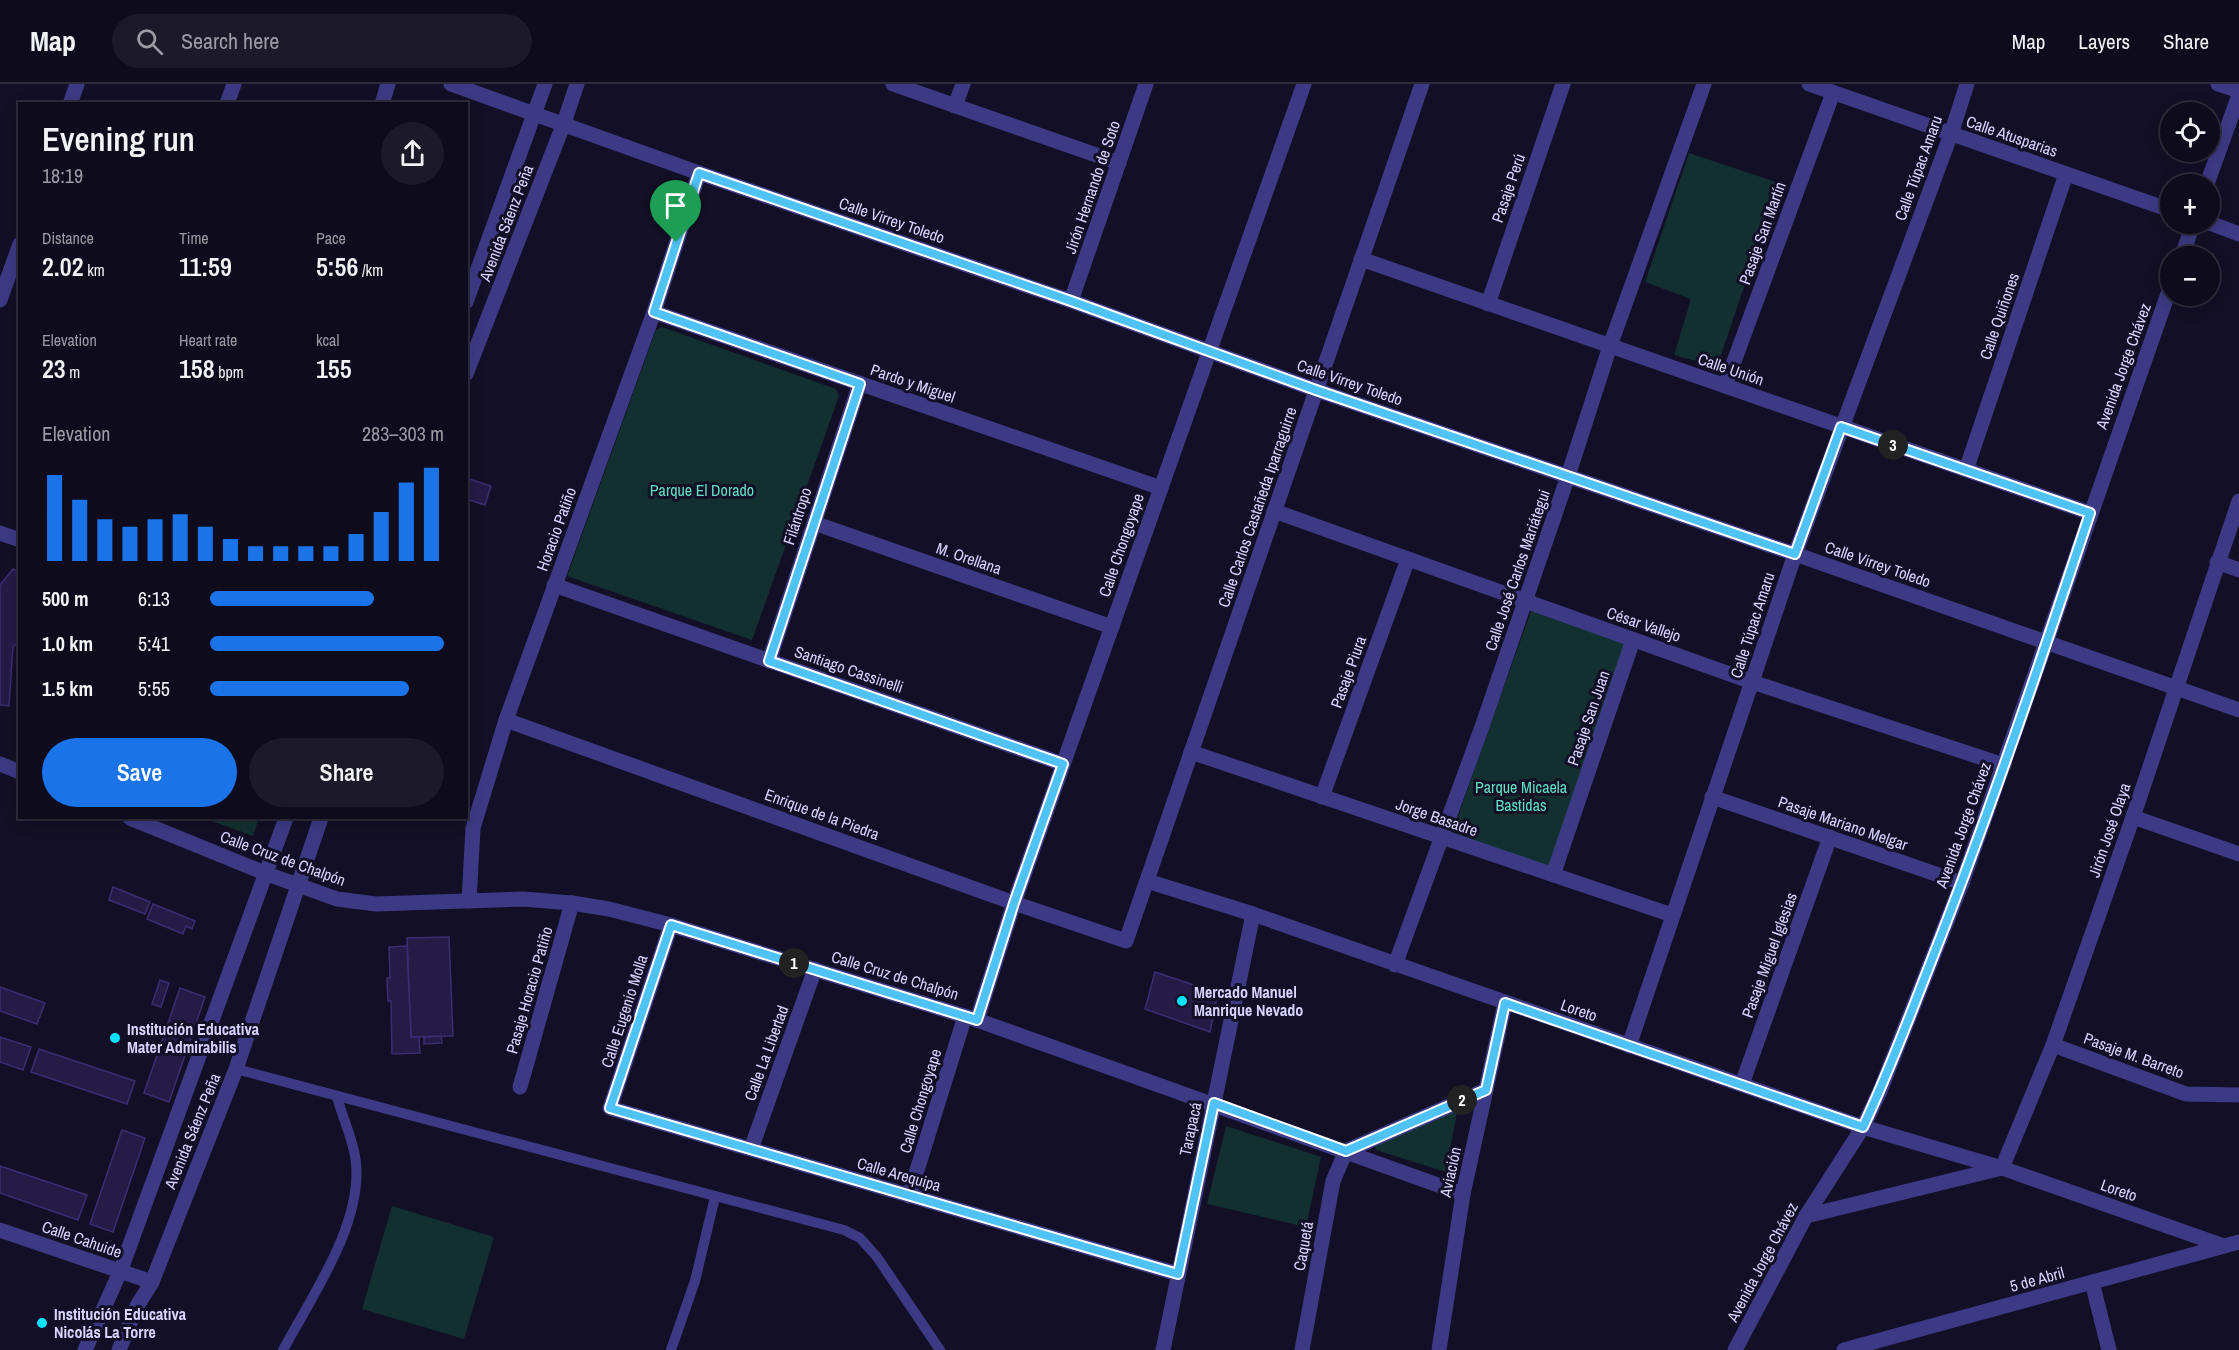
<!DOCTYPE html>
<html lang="en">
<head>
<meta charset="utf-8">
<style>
	body { margin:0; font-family:"Archivo Narrow",sans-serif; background:#1c1929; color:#f1f3f6; height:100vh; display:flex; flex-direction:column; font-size:22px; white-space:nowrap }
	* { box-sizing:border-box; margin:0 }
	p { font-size:20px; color:#9b9ba3 }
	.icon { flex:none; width:33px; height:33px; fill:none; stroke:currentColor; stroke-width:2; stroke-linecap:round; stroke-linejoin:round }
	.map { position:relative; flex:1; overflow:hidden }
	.panel { position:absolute; left:18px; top:18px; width:450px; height:717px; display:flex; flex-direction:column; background:#0e0b1c; border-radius:0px; box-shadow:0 3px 15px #0003,0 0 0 2px #2e2b3b }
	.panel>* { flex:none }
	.fabs { position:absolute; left:2160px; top:18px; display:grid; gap:12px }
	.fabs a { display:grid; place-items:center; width:60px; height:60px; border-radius:50%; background:#0e0b1c; box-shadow:0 3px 15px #0003,0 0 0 2px #2e2b3b; font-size:30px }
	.pin { position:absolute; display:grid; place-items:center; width:51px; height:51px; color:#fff; margin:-62px -26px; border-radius:50% 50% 50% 0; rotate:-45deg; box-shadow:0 0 6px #0007 }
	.pin .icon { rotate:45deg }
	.km { position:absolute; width:30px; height:30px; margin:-15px; border-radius:50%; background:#222; color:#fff; font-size:16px; line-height:30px; text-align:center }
	.round { display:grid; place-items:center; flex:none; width:63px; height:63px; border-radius:32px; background:#1c1929 }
	.overview { display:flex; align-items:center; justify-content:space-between; height:102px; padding:0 24px }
	h1 { font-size:33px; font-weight:600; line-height:45px }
	.stats { display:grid; grid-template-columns:repeat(3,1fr); gap:9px; height:102px; padding:6px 24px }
	.stats div { display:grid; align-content:center }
	.stats b { font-size:26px; font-weight:600 }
	.stats small { font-size:16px; font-weight:400 }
	.stats p { font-size:16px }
	.chart { height:168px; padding:12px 24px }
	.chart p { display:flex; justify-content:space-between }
	.chart svg { width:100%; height:108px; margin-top:6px; stroke:#1a73e8; stroke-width:6 }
	.cta { display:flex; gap:12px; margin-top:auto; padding:12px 24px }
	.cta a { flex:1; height:69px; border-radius:36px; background:#1a73e8; color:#fff; font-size:24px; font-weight:600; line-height:69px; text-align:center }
	.cta a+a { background:#1c1929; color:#f1f3f6 }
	ul { padding:0 24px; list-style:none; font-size:20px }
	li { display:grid; grid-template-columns:96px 72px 1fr; align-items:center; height:45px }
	li i { height:15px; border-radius:8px; background:#1a73e8 }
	header { display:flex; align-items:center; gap:36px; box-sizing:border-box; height:84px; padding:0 30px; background:#0e0b1c; border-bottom:2px solid #2e2b3b }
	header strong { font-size:28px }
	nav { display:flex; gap:33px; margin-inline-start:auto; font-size:21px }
	.search { width:420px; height:54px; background:#1c1929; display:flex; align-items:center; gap:15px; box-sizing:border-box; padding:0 21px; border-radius:33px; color:#9b9ba3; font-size:22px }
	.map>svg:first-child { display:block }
	.green { fill:#12302f }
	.building { fill:#241b47; stroke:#3b2d73; stroke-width:1.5 }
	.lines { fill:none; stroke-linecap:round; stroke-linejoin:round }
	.service { stroke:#3d3a85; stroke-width:10 }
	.minor { stroke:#3d3a85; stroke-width:15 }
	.tertiary { stroke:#3d3a85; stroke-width:15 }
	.route-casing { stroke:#fff; stroke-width:12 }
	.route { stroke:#4fc3f7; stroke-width:8 }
	.poi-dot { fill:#00e5ff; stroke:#130f26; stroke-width:2 }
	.labels { text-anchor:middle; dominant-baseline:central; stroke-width:6; stroke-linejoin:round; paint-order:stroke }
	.street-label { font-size:16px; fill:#d9d4ff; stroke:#130f26 }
	.park-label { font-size:16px; fill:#5fe0c0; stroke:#130f26 }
	.poi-label { font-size:16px; font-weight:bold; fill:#d9d4ff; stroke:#130f26; text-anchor:start }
</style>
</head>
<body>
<header>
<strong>Map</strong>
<div class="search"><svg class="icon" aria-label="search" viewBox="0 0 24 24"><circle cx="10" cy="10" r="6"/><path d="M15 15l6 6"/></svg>Search here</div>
<nav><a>Map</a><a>Layers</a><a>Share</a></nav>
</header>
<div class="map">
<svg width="2239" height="1266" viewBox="0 0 2239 1266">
	<rect width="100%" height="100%" fill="#130f26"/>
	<g class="green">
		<polygon points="1689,69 1779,99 1717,283 1674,271 1691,215 1645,198"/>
		<polygon points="662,243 836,305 839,312 752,556 567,492 656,246"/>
		<polygon points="1531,527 1628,561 1552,784 1452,749"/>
		<polygon points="204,734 259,734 253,752"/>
		<polygon points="1458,1023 1446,1088 1376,1066 1375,1062"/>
		<polygon points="1226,1042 1321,1073 1306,1143 1207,1120"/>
		<polygon points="392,1122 494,1153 464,1255 362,1225"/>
	</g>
	<g class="building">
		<polygon points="466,394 491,402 485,421 466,415"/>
		<polygon points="13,485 20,489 20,555 13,563 9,622 0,621 0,501"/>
		<polygon points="113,803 150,818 145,830 109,816"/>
		<polygon points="153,820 195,837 192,845 186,842 183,850 147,835"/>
		<polygon points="449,853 453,952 411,953 407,854"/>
		<polygon points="407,862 411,953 419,953 420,969 392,970 391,917 388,917 387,894 390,894 389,863"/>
		<polygon points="1155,888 1218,909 1210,948 1145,925"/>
		<polygon points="160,896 169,899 161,923 152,920"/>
		<polygon points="0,903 45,919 37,940 0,927"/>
		<polygon points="180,904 205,913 169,1018 144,1009"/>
		<polygon points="441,952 442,959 424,960 424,953"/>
		<polygon points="0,953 31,963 23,986 0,978"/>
		<polygon points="39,965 135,997 127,1020 31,988"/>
		<polygon points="122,1046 145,1054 113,1148 90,1140"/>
		<polygon points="0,1082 87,1111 78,1136 0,1109"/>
	</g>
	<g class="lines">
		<g class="service">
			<polyline points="236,985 844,1146 860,1154 877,1173 940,1266"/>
			<path d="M283 1266C312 1212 362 1141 356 1079 354 1056 342 1034 337 1012"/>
			<polyline points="671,1266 695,1197 715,1113"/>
		</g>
		<g class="minor">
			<polyline points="451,0 699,89 1071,217 1316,306 1795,470 2239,626"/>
			<polyline points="893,0 1119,79"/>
			<polyline points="1809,0 2170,126"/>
			<polyline points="70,20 77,0"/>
			<polyline points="227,20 234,0"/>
			<polyline points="382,20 388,0"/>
			<polyline points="955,22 963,0"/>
			<polyline points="2207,100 2239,11"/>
			<polyline points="2210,139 2239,150"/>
			<polyline points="2182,172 2193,140"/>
			<polyline points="1361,175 2090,429"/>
			<polyline points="0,216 20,160"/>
			<polyline points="1071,217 1146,0"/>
			<polyline points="1488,220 1563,0"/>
			<polyline points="654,228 1161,404"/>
			<polyline points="1725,302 1833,9"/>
			<polyline points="1966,386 2066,90"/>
			<polyline points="1274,427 1752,598 2004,681"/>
			<polyline points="814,439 1112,543"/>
			<polyline points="0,449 20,456"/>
			<polyline points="2217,478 2239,486"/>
			<polyline points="554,501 1063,680"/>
			<polyline points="769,577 860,299"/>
			<polyline points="506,636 1014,819 1126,857 1422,0"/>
			<polyline points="1191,668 1672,831"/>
			<polyline points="0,680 20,688"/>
			<polyline points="1322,713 1408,475"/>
			<polyline points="1712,713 1962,799"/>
			<polyline points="2133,733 2239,770"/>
			<polyline points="130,734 267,790 337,815 376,820 523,815 572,819 609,825 671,841 977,936 1463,1110"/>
			<polyline points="1553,791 1633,556"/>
			<polyline points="1147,797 1253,830 1863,1043 2002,1084 2224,1162"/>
			<polyline points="469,817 473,744 506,636 654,228 699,89"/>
			<polyline points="671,841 610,1024 1178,1190"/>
			<polyline points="1395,881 1483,640 1568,392 1610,262 1704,0"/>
			<polyline points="977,936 1014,819 1304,0"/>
			<polyline points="2053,961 2186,1010 2239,1011"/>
			<polyline points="1629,962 1795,470 1951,50 1967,0"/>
			<polyline points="1742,1000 1830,753"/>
			<polyline points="520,1003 572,819"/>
			<polyline points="751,1065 815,885"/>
			<polyline points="909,1112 965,932"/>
			<polyline points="1806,1132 2002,1084 2053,961 2133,733 2239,417"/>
			<polyline points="0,1146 152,1198"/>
			<polyline points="2092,1198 2109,1266"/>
			<polyline points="1163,1266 1253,830"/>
			<polyline points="1302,1266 1333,1097 1346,1067 1486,1006"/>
			<polyline points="1439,1266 1463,1110 1505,919"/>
			<polyline points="1735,1266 1806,1132 1863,1043 1880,1007 1962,799 2170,204"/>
			<polyline points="1844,1266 2239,1158"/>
		</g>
		<g class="tertiary">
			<polyline points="2218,0 2239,7"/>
			<polyline points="466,218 545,0"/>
			<polyline points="466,290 564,39 577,0"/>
			<polyline points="85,1266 120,1188 286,734"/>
			<polyline points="119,1266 137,1222 152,1198 236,985 321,734"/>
		</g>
	</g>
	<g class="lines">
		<defs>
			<path id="route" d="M699 89 1071 217 1316 306 1795 470 1841 343 2090 429C2040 579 1990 728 1932 875 1910 931 1889 988 1863 1043L1505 919 1486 1006 1346 1067 1214 1019 1178 1190 610 1024 671 841 977 936 1014 819 1063 680 769 577 860 300 654 228Z"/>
		</defs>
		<use href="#route" class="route-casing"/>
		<use href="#route" class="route"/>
	</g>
	<g class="poi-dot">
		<circle cx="1182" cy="917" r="6"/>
		<circle cx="115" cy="954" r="6"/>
		<circle cx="42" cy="1239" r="6"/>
	</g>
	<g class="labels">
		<g class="street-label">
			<text transform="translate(2012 52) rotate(19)">Calle Atusparias</text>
			<text transform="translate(1918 84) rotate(-70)">Calle Túpac Amaru</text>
			<text transform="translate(1092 103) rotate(-71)">Jirón Hernando de Soto</text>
			<text transform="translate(1508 104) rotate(-71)">Pasaje Perú</text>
			<text transform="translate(892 136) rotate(19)">Calle Virrey Toledo</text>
			<text transform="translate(506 139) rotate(-69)">Avenida Sáenz Peña</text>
			<text transform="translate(1762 149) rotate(-70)">Pasaje San Martín</text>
			<text transform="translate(1999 232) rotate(-71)">Calle Quiñones</text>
			<text transform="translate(2123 282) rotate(-70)">Avenida Jorge Chávez</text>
			<text transform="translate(1731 285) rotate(19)">Calle Unión</text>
			<text transform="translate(1350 298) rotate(19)">Calle Virrey Toledo</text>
			<text transform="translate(913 299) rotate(19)">Pardo y Miguel</text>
			<text transform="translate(1257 423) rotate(-71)">Calle Carlos Castañeda Iparraguirre</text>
			<text transform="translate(797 432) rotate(-72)">Filántropo</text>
			<text transform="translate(556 445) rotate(-70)">Horacio Patiño</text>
			<text transform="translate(1121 461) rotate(-71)">Calle Chongoyape</text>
			<text transform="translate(969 474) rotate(19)">M. Orellana</text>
			<text transform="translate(1878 480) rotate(19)">Calle Virrey Toledo</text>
			<text transform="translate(1517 486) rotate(-71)">Calle José Carlos Mariátegui</text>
			<text transform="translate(1644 540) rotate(19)">César Vallejo</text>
			<text transform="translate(1752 541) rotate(-72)">Calle Túpac Amaru</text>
			<text transform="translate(849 585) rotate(19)">Santiago Cassinelli</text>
			<text transform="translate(1348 588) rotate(-70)">Pasaje Piura</text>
			<text transform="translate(1588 634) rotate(-71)">Pasaje San Juan</text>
			<text transform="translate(822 730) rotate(20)">Enrique de la Piedra</text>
			<text transform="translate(1437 733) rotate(19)">Jorge Basadre</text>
			<text transform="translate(1843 739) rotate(19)">Pasaje Mariano Melgar</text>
			<text transform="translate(1963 741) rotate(-70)">Avenida Jorge Chávez</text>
			<text transform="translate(2109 746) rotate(-71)">Jirón José Olaya</text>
			<text transform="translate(283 774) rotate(20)">Calle Cruz de Chalpón</text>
			<text transform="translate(1769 871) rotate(-70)">Pasaje Miguel Iglesias</text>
			<text transform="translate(895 891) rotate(17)">Calle Cruz de Chalpón</text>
			<text transform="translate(529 906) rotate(-74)">Pasaje Horacio Patiño</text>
			<text transform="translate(1579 926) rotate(19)">Loreto</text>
			<text transform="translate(624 927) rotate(-72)">Calle Eugenio Molla</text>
			<text transform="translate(766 969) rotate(-70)">Calle La Libertad</text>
			<text transform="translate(2134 971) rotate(20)">Pasaje M. Barreto</text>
			<text transform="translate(920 1017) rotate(-73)">Calle Chongoyape</text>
			<text transform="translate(1190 1045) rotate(-78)">Tarapacá</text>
			<text transform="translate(192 1047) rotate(-68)">Avenida Sáenz Peña</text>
			<text transform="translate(1450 1088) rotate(-78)">Aviación</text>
			<text transform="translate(899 1090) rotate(16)">Calle Arequipa</text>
			<text transform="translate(2119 1106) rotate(19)">Loreto</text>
			<text transform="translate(82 1155) rotate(19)">Calle Cahuide</text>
			<text transform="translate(1303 1162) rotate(-80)">Caquetá</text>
			<text transform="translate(1762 1178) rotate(-62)">Avenida Jorge Chávez</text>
			<text transform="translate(2037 1195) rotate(-15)">5 de Abril</text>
		</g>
		<g class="park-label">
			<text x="702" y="406">Parque El Dorado</text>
			<text x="1521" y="703">Parque Micaela<tspan x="1521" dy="18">Bastidas</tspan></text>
		</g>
		<g class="poi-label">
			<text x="1194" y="908">Mercado Manuel<tspan x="1194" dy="18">Manrique Nevado</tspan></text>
			<text x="127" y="945">Institución Educativa<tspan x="127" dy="18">Mater Admirabilis</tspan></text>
			<text x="54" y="1230">Institución Educativa<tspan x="54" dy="18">Nicolás La Torre</tspan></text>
		</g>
	</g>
</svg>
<div class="fabs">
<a><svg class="icon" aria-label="locate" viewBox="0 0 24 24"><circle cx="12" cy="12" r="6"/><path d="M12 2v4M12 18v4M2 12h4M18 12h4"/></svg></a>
<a>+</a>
<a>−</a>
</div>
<div class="pin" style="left:676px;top:158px;background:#1e9e55"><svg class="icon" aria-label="arrive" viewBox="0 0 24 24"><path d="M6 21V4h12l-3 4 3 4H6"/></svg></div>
<b class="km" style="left:794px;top:879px">1</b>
<b class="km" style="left:1462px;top:1016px">2</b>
<b class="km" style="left:1893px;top:361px">3</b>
<section class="panel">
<div class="overview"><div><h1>Evening run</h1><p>18:19</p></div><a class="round"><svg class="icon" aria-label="share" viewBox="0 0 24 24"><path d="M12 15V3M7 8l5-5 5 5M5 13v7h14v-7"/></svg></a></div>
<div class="stats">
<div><p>Distance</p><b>2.02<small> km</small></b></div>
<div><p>Time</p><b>11:59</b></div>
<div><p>Pace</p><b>5:56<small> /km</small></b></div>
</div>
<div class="stats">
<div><p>Elevation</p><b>23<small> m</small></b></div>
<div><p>Heart rate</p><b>158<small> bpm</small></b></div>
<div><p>kcal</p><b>155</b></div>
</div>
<div class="chart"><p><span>Elevation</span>283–303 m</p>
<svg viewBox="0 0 160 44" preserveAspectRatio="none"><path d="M5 44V9M15 44V19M25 44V27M35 44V30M45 44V27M55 44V25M65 44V30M75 44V35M85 44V38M95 44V38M105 44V38M115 44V38M125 44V33M135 44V24M145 44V12M155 44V6"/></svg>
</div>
<ul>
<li><b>500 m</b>6:13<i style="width:70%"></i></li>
<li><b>1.0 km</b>5:41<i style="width:100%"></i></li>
<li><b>1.5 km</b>5:55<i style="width:85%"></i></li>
</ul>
<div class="cta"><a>Save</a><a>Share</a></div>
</section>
</div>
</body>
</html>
